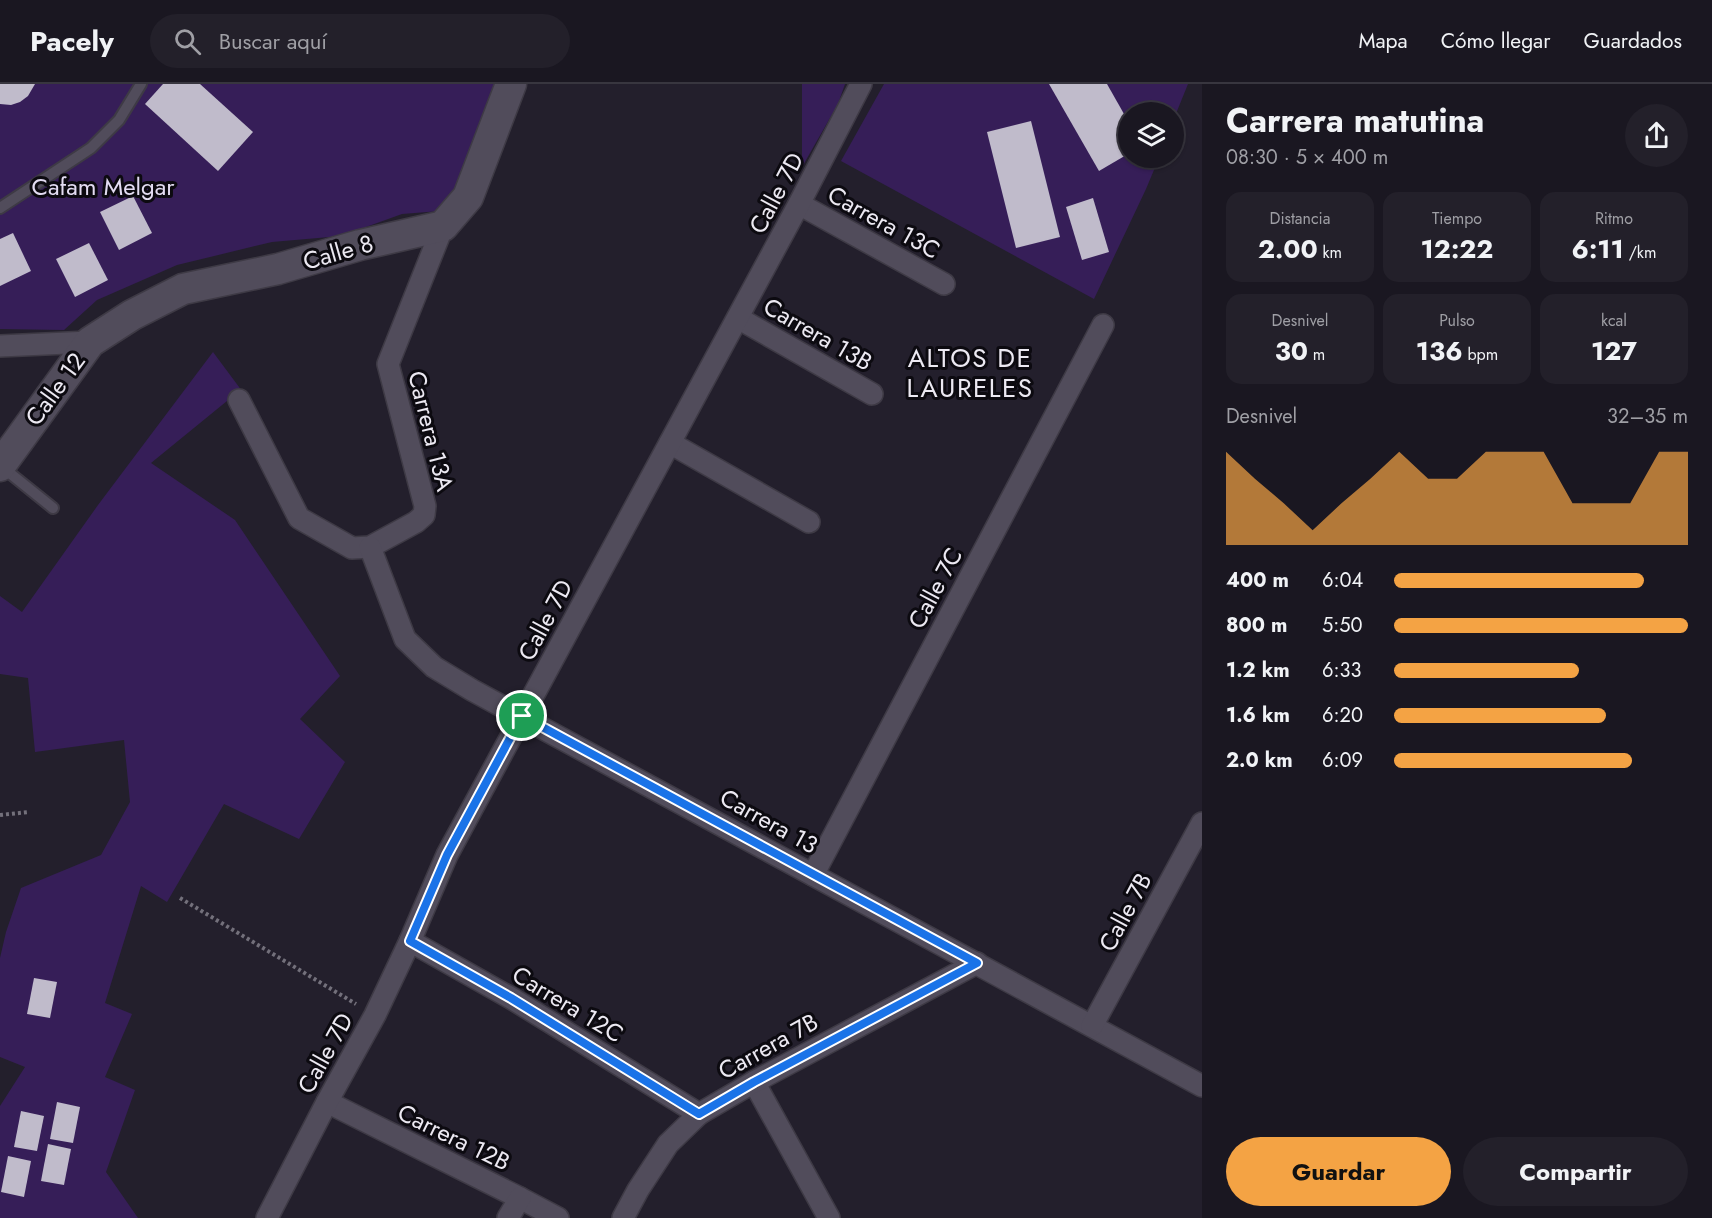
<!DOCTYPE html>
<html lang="es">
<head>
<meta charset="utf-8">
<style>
	body { margin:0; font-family:Jost,sans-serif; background:#23202a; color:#f1f3f6; height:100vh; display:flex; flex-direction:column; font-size:22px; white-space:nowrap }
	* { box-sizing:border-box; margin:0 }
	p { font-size:20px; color:#9f9fa5 }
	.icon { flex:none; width:33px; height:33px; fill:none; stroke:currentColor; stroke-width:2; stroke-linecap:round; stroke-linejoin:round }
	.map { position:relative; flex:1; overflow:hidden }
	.details { display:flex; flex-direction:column; background:#1a1721; width:510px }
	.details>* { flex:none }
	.controls { position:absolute; left:1118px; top:18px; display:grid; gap:12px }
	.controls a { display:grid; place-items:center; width:66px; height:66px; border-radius:50%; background:#1a1721; box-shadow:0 2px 4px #0004,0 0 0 2px #38363f; font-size:30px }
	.pin { position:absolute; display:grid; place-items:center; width:51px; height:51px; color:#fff; margin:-26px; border:3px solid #fff; border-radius:50%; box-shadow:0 2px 6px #0007 }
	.round { display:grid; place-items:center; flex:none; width:63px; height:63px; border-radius:32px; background:#23202a }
	.headline { display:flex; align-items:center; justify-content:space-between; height:102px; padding:0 24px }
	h1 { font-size:33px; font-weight:700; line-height:45px }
	.metrics { display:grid; grid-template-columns:repeat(3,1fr); gap:9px; height:102px; padding:6px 24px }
	.metrics div { display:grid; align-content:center; border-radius:15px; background:#23202a; text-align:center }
	.metrics b { font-size:26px; font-weight:700 }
	.metrics small { font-size:16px; font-weight:400 }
	.metrics p { font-size:16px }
	.chart { height:168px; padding:12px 24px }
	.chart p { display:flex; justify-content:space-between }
	.chart svg { width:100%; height:108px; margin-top:6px; fill:#f4a344; opacity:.7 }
	.cta { display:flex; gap:12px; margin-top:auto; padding:12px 24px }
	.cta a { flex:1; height:69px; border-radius:36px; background:#f4a344; color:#111; font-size:24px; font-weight:700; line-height:69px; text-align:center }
	.cta a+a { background:#23202a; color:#f1f3f6 }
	ul { padding:0 24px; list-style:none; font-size:20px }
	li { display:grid; grid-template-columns:96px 72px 1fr; align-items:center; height:45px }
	li i { height:15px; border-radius:8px; background:#f4a344 }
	header { display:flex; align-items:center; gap:36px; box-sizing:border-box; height:84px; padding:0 30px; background:#1a1721; border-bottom:2px solid #38363f }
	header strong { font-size:28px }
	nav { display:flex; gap:33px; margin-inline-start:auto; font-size:21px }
	.search { width:420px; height:54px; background:#23202a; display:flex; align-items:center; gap:15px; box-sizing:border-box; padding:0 21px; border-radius:33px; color:#9f9fa5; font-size:22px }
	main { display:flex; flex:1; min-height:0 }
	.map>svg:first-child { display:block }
	.green { fill:#361e58 }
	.building { fill:#c0bbcb }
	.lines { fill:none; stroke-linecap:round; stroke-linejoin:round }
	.service-casing { stroke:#3e3a45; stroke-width:14 }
	.minor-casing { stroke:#3e3a45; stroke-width:24 }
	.secondary-casing { stroke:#3e3a45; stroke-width:33 }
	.path { stroke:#73707b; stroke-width:4; stroke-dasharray:3 3; stroke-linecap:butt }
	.service { stroke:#514c5b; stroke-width:10 }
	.minor { stroke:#514c5b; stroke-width:21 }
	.secondary { stroke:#514c5b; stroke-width:30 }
	.route-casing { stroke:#fff; stroke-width:12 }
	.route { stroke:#1a73e8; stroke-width:8 }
	.labels { text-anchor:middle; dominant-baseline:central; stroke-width:6; stroke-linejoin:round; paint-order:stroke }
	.park-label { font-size:24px; fill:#e3dcf2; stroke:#0c0a10 }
	.street-label { font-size:24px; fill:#ece9f2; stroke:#0c0a10 }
	.neighbourhood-label { font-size:26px; letter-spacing:1.5px; fill:#ece9f2; stroke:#0c0a10 }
</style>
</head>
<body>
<header>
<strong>Pacely</strong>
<div class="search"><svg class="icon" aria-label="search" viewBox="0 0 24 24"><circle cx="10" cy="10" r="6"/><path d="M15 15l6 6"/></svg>Buscar aquí</div>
<nav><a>Mapa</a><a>Cómo llegar</a><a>Guardados</a></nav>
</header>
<main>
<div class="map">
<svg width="1202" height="1134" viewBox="0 0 1202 1134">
	<rect width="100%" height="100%" fill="#231f2c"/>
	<g class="green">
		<polygon points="0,0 501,0 459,104 440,127 402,130 341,152 272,158 177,181 97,216 64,246 0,245"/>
		<polygon points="802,0 845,0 838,20 802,83"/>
		<polygon points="884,0 1188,0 1173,37 1173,28 1128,28 1128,74 1159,74 1146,105 1094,215 841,77"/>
		<polygon points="213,268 242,307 227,317 151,379 235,436 340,592 300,635 345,678 299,755 224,720 167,818 141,802 105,919 132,930 105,993 135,1006 106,1088 138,1134 0,1134 0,1022 25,983 0,973 0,874 6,848 21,804 101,771 130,718 124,656 35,668 28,594 0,590 0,512 22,528 98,421"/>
	</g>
	<g class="building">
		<polygon points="0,0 35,0 28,12 20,18 11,21 0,20"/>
		<polygon points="163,0 200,0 253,48 218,87 145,20"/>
		<polygon points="1049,0 1107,0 1128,37 1128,70 1099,87"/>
		<polygon points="1031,37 1060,153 1016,164 987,48"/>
		<polygon points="133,112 152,149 119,166 100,128"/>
		<polygon points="1093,114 1109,168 1082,176 1066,123"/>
		<polygon points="13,149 31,187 0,202 0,155"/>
		<polygon points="89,159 108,196 75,213 56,175"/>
		<polygon points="34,894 57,898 50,934 27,930"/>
		<polygon points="57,1018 80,1023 73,1059 50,1055"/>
		<polygon points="21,1027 44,1032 37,1067 14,1063"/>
		<polygon points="48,1060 71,1065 64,1101 41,1097"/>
		<polygon points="8,1072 31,1077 24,1113 1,1108"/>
	</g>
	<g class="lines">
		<defs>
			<g id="service">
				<polyline points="0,124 91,64 119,36 141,0"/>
				<polyline points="2,383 53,424"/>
			</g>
			<g id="minor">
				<polyline points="799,120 944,200"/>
				<polyline points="738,234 872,310"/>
				<polyline points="0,262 90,258"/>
				<polyline points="239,316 299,434 352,464 370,463 416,438 424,431 425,422 388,280 443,142"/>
				<polyline points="670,359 809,438"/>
				<polyline points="370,463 405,555 434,583 472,606 1202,1002"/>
				<polyline points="813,791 1103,241"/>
				<polyline points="410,857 511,914 699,1030"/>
				<polyline points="1092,942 1202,739"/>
				<polyline points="754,998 829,1134"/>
				<polyline points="327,1018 520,1114 558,1134"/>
				<polyline points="267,1134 327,1018 375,931 410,857 447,771 799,120 861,0"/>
				<polyline points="508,1134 520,1114"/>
				<polyline points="623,1134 638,1106 668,1060 699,1030 754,998 977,879"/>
			</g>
			<polyline id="secondary" points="0,382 90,258 132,231 183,205 278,185 360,161 443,142 468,113 511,0"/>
		</defs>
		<use href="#service" class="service-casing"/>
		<use href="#minor" class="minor-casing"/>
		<use href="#secondary" class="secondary-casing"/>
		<g class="path">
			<polyline points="0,731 29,728"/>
			<polyline points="180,814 356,920"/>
		</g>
		<use href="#service" class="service"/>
		<use href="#minor" class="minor"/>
		<use href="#secondary" class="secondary"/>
	</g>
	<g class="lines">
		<defs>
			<polygon id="route" points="522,632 977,879 754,998 699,1030 511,914 410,857 447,771"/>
		</defs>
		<use href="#route" class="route-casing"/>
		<use href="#route" class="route"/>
	</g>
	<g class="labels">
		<g class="park-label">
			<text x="103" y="102">Cafam Melgar</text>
		</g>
		<g class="street-label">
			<text transform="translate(776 109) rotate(-62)">Calle 7D</text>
			<text transform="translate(884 138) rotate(29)">Carrera 13C</text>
			<text transform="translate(338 168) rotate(-16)">Calle 8</text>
			<text transform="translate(818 250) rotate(30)">Carrera 13B</text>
			<text transform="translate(55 305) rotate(-54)">Calle 12</text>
			<text transform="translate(431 347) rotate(76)">Carrera 13A</text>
			<text transform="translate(935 504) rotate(-62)">Calle 7C</text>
			<text transform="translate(545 536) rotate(-62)">Calle 7D</text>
			<text transform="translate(769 737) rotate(29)">Carrera 13</text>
			<text transform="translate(1125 828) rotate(-62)">Calle 7B</text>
			<text transform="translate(568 920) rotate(31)">Carrera 12C</text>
			<text transform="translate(768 962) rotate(-29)">Carrera 7B</text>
			<text transform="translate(325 969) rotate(-61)">Calle 7D</text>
			<text transform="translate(454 1053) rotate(26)">Carrera 12B</text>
		</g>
		<g class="neighbourhood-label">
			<text x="970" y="274">ALTOS DE<tspan x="970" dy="30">LAURELES</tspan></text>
		</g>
	</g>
</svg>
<div class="controls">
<a><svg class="icon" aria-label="layers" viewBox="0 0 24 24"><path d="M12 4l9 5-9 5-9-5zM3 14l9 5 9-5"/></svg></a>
</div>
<div class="pin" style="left:522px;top:632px;background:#1e9e55"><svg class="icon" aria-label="arrive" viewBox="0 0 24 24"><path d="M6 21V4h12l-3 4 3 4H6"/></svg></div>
</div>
<section class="details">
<div class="headline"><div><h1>Carrera matutina</h1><p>08:30 · 5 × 400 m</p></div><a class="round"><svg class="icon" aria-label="share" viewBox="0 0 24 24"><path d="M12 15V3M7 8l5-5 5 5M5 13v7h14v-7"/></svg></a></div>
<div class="metrics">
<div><p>Distancia</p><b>2.00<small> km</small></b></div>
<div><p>Tiempo</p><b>12:22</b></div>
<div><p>Ritmo</p><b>6:11<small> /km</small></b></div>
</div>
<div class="metrics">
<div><p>Desnivel</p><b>30<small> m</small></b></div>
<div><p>Pulso</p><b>136<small> bpm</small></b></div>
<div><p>kcal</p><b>127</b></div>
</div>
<div class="chart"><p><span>Desnivel</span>32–35 m</p>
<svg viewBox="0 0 160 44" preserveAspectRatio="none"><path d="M0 44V6L10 17L20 27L30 38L40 27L50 17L60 6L70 17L80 17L90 6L100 6L110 6L120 27L130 27L140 27L150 6L160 6V44z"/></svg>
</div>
<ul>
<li><b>400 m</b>6:04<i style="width:85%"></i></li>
<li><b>800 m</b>5:50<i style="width:100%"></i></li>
<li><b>1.2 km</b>6:33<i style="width:63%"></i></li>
<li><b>1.6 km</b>6:20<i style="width:72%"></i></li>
<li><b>2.0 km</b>6:09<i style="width:81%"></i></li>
</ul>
<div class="cta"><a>Guardar</a><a>Compartir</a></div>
</section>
</main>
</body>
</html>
